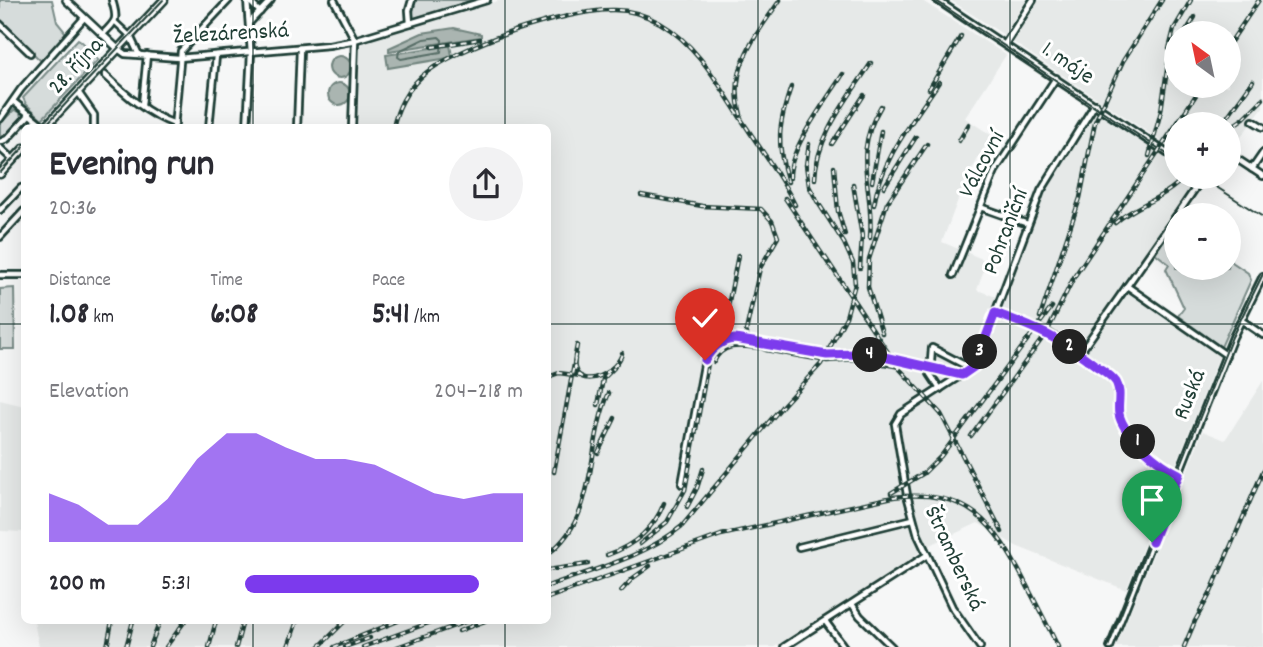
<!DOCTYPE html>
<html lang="en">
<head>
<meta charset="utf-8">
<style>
	body { margin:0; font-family:Dekko,sans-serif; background:#f2f2f3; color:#2b2b33; height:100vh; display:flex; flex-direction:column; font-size:26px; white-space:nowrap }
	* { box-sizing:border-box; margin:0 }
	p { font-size:23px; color:#7c7c81 }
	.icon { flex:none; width:38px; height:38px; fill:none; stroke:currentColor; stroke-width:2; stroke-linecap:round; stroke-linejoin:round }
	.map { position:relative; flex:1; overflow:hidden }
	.side { position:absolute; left:21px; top:124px; width:530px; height:500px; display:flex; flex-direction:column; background:#fff; border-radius:10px; box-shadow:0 7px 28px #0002 }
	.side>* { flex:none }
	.needle { width:46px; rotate:327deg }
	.controls { position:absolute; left:1164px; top:21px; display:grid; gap:14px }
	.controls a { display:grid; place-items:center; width:77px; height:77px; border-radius:50%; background:#fff; box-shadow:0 7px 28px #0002; font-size:35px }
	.pin { position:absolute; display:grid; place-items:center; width:60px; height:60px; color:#fff; margin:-72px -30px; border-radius:50% 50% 50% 0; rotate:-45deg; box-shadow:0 0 7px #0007 }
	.pin .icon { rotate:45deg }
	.km { position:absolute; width:35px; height:35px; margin:-18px; border-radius:50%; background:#222; color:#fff; font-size:19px; line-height:35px; text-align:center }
	.round { display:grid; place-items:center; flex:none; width:74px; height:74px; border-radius:37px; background:#f2f2f3 }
	.overview { display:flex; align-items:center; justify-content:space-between; height:119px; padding:0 28px }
	h1 { font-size:38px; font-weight:700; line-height:52px }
	.figures { display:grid; grid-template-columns:repeat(3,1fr); gap:10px; height:119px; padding:7px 28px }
	.figures div { display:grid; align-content:center }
	.figures b { font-size:30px; font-weight:700 }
	.figures small { font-size:19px; font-weight:400 }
	.figures p { font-size:19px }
	.chart { height:196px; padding:14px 28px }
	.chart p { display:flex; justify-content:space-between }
	.chart svg { width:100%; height:126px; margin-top:7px; fill:#7c3aed; opacity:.7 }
	ul { padding:0 28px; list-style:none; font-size:23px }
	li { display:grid; grid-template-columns:112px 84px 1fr; align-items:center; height:52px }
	li i { height:18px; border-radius:9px; background:#7c3aed }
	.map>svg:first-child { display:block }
	.built { fill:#e6e9e8; fill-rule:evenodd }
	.green { fill:#d6dcdb; stroke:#7a8c88; stroke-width:2 }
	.water { fill:#aab5b1; stroke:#72857f; stroke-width:2 }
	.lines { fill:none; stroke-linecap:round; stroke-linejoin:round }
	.shore { stroke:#576d66; stroke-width:2 }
	.pedestrian-casing { stroke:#1f3d34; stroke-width:9 }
	.minor-casing { stroke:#1f3d34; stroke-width:10 }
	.tertiary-casing { stroke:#1f3d34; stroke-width:10 }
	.secondary-casing { stroke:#1f3d34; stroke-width:11 }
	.pedestrian { stroke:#fff; stroke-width:3.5 }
	.minor { stroke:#fff; stroke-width:4.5 }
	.tertiary { stroke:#fff; stroke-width:5 }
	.secondary { stroke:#fff; stroke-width:6 }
	.tram { stroke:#1f3d34; stroke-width:2 }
	.rail-casing { stroke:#1f3d34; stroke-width:4.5 }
	.rail { stroke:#fff; stroke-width:2; stroke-dasharray:5; stroke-linecap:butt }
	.route-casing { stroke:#fff; stroke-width:14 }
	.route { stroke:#7c3aed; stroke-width:9 }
	.grid { fill:none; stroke:#1f3d34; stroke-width:2; stroke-opacity:0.55 }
	.labels { text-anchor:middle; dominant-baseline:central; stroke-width:6; stroke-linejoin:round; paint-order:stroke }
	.street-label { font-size:23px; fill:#1f3d34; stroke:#fff }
</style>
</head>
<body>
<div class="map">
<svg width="1263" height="647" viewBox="0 0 1263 647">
	<rect width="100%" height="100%" fill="#f6f7f7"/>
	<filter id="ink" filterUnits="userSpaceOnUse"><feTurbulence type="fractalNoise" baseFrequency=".0143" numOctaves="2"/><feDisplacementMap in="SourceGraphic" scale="14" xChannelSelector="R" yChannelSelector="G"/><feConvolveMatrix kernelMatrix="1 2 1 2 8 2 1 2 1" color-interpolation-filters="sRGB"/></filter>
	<g filter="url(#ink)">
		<g class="built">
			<polygon points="501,0 921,0 1006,55 965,118 991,135 964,184 942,242 987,261 977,290 1002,299 1052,178 1097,113 1176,165 1176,177 1193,177 1197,179 1122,286 1219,356 1126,590 1016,546 978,523 926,547 884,579 774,647 39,647 34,621 548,621 548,128 358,128 359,46 365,41"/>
			<polygon points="950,0 1026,0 1004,35"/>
			<path d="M1036 0H1263V107L1238 141 1229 136 1228 124H1176V151L1010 40ZM1176 33H1228V86H1176Z"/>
			<polygon points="1263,381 1263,647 1116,647 1203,431 1225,440"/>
			<polygon points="0,400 24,406 24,532 0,531"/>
		</g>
		<g class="green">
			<polygon points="0,0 52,0 57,22 66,33 41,61 0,21"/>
			<polygon points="415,0 475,0 412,19"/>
			<path d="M78 39C87 44 90 53 98 60L42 119 26 104 23 98Z"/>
			<polygon points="14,110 20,112 21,118 6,134 0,137 0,124"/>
			<polygon points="1175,223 1176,268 1228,268 1229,260 1248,273 1251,280 1221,347 1178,316 1184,308 1166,269 1169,264 1155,253"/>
			<polygon points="14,288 15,349 0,349 0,289"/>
		</g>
		<g class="water">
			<polygon points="454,28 481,34 481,37 389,51 389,48 422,33"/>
			<polygon points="450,45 452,56 448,58 388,68 386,55"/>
			<circle cx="340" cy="67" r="11"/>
			<circle cx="339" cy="94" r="11"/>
		</g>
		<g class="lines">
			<polygon class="shore" points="439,37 442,40 441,52 401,59 398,57 399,51 424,39"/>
			<defs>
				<polyline id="pedestrian" points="115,22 130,36"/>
				<g id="minor">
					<polyline points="247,0 251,53 247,128"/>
					<polyline points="248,0 260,12"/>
					<polyline points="334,0 355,40 352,128"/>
					<polyline points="937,0 1176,159"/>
					<polyline points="250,22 271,0"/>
					<polyline points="410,23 409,10 412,0"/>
					<polyline points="0,24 30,53"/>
					<path d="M102 35C117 20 118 20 112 0"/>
					<polyline points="130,36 139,55"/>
					<polyline points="1005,44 1033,0"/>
					<polyline points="118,49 125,54 179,58 329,45 351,41 487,0"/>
					<path d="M105 75C125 94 148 115 175 124"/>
					<polyline points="78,92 94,115 94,128"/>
					<polyline points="14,102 45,127"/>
					<polyline points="142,105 147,55"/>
					<polyline points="0,119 21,89 84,18"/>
					<polyline points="1253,121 1263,127"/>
					<polyline points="174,128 181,51 229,0"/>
					<polyline points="209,128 216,56"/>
					<polyline points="297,128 300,49"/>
					<polyline points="0,142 7,139 30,114"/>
					<polyline points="1228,142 1231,138"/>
					<polyline points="0,148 13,160"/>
					<polyline points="1228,153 1263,176"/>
					<polyline points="1252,169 1263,153"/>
					<polyline points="980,207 1028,224"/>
					<polyline points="0,210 21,188 24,187"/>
					<polyline points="1177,215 1203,177"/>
					<polyline points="0,237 24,211"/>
					<polyline points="0,275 24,275"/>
					<polyline points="953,275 995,171 1056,78"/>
					<polyline points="1127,286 1226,355"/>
					<polyline points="994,313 1047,332 1080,353 1176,216"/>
					<polyline points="1241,320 1263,335"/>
					<path d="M1080 353C1089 360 1114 376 1117 385 1120 394 1117 404 1119 413 1122 435 1160 465 1179 474"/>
					<polyline points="940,389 930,374 932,348 972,369"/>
					<path d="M682 484 705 360C712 347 721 340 735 339L827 355 880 356 962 375"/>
					<polyline points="799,547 913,519"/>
					<polyline points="852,604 860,616 892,647"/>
					<polyline points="825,621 844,647"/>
					<polyline points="784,647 927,555"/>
					<polyline points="980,647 952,607 918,535 907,495 895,424 901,414 975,366 1041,191 1095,104"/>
					<polyline points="1110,647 1233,337 1263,276"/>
				</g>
				<polyline id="tertiary" points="66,0 118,49"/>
				<g id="secondary">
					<polyline points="44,128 164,0"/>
					<polyline points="0,174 24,148"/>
				</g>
			</defs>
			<use href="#pedestrian" class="pedestrian-casing"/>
			<use href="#minor" class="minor-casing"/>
			<use href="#tertiary" class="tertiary-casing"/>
			<use href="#secondary" class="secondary-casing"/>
			<use href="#pedestrian" class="pedestrian"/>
			<use href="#minor" class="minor"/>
			<use href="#tertiary" class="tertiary"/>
			<use href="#secondary" class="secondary"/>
			<g class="tram">
				<polyline points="935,0 1176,160"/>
				<polyline points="43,128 163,0"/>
				<polyline points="0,173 24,147"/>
				<polyline points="1201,177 1263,217"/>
				<polyline points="1108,647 1232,337 1263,274"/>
			</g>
			<defs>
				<g id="rail">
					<polyline points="1185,33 1195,17"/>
					<polyline points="1228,46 1259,0"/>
					<polyline points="432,47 480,39"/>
					<polyline points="1169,49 1174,29 1191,0"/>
					<polyline points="929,89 961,36"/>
					<path d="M741 115C727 69 756 35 780 0"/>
					<polyline points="1222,124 1253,81"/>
					<path d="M393 128C397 108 406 91 421 77 455 46 568 9 614 10 630 10 646 15 660 23 700 46 722 91 747 128 763 153 782 178 795 205"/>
					<polyline points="1228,129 1244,118 1263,99"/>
					<polyline points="959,141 969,124"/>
					<polyline points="832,144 864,95"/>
					<polyline points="1149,156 1161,111 1168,63 1176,40"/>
					<polyline points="834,167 838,211 845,235"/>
					<path d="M790 178C788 149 827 100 843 74"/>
					<path d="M815 179C816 136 848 99 871 63"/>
					<path d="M788 182C776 144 778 125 791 87"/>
					<polyline points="872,182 881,131"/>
					<polyline points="853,184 862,236 860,268"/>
					<polyline points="884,187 916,137"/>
					<polyline points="641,195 702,206 761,209 772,221 778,237 760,268 746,331 750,343 766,350 827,361 857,359 900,367"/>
					<polyline points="785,198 830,266"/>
					<path d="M874 205C881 159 914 120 939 82"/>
					<path d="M1115 223C1136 204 1165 199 1184 177"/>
					<path d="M870 238C875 186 850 157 881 106"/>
					<polyline points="825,257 897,366 941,414 1002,532"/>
					<polyline points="1040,317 1080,198 1095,122 1123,61 1162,0"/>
					<polyline points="882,333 868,287 869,259 887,203 927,144"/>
					<path d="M577 345C576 352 573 361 575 368 582 392 619 370 622 353"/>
					<polyline points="714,354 723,332 738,255"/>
					<path d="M714 362C722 342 742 346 759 348"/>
					<polyline points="548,377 559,373 581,376"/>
					<polyline points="598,405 603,379 614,368"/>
					<polyline points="971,436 1047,332 1074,277 1202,86"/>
					<polyline points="598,453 615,418"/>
					<polyline points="554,472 575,359"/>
					<polyline points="891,493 924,473 941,456 1052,307"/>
					<polyline points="687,507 697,488 703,469"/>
					<polyline points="640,544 667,522 685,490 712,341"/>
					<path d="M548 554C600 515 585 446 609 393"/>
					<path d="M607 555C633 546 654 529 664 503"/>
					<polyline points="548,570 588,564"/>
					<path d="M548 586C594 569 643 558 682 526L784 404 821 364 846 317 855 284 853 263 844 243 817 201 809 186 806 165 809 144"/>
					<polyline points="621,591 633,578 650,566"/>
					<path d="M548 598 721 535 893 497C968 488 994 522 1026 584 1037 605 1048 626 1058 647"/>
					<polyline points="459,631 485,621"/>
					<polyline points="107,647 112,621"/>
					<polyline points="126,647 133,621"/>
					<polyline points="150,647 160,621"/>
					<polyline points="166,647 185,621"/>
					<polyline points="209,647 216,621"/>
					<polyline points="236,647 243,621"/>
					<polyline points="288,647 297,621"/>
					<polyline points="319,647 345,621"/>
					<polyline points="334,647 398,621"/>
					<polyline points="345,647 370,638"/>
					<polyline points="363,647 434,621"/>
					<polyline points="397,647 468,621"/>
					<polyline points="1184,647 1195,621 1210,594 1263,471"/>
				</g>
			</defs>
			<use href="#rail" class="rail-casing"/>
			<use href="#rail" class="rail"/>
		</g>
	</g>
	<g class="lines" filter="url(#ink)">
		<defs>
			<path id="route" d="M705 360C712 347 721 340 735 339L827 355 855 354 880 356 962 375 975 366 995 313C1034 327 1061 339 1095 365 1102 370 1111 375 1116 382 1122 392 1117 404 1119 414 1123 435 1160 465 1179 474L1152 542"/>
		</defs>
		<use href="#route" class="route-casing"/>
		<use href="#route" class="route"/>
	</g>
	<path class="grid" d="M253 0V128M505 0V128M758 0V647M1010 0V647M0 324H24M548 324H1263M253 621V647M505 621V647"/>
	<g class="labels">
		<g class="street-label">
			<text transform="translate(231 35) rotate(-3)">Železárenská</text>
			<text transform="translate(1067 64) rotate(34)">1. máje</text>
			<text transform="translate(77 67) rotate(-47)">28. října</text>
			<text transform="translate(983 165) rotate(-62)">Válcovní</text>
			<text transform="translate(1007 232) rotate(-69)">Pohraniční</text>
			<text transform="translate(1191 395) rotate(-68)">Ruská</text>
			<text transform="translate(953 559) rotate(65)">Štramberská</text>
		</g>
	</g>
</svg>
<div class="controls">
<a><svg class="needle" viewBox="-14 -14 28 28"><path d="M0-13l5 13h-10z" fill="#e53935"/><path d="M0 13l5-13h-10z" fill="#7c7c81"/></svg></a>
<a>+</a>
<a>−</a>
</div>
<div class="pin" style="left:1152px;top:542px;background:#1e9e55"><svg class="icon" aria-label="arrive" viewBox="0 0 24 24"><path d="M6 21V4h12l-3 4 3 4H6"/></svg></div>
<div class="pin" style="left:705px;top:360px;background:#d93025"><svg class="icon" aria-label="check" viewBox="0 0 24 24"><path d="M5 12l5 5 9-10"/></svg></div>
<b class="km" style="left:1138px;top:442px">1</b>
<b class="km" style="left:1070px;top:347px">2</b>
<b class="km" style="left:980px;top:352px">3</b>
<b class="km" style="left:870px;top:355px">4</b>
<section class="side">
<div class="overview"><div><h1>Evening run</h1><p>20:36</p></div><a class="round"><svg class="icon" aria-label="share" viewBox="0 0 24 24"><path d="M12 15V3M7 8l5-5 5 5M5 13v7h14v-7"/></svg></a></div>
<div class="figures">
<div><p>Distance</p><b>1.08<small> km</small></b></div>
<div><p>Time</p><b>6:08</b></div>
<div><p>Pace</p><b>5:41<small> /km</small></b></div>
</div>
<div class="chart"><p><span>Elevation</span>204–218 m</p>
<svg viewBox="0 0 160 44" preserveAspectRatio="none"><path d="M0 44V27L10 31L20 38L30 38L40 29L50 15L60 6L70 6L80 11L90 15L100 15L110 17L120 22L130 27L140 29L150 27L160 27V44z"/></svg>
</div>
<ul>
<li><b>200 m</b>5:31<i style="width:84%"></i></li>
</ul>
</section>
</div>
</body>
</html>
